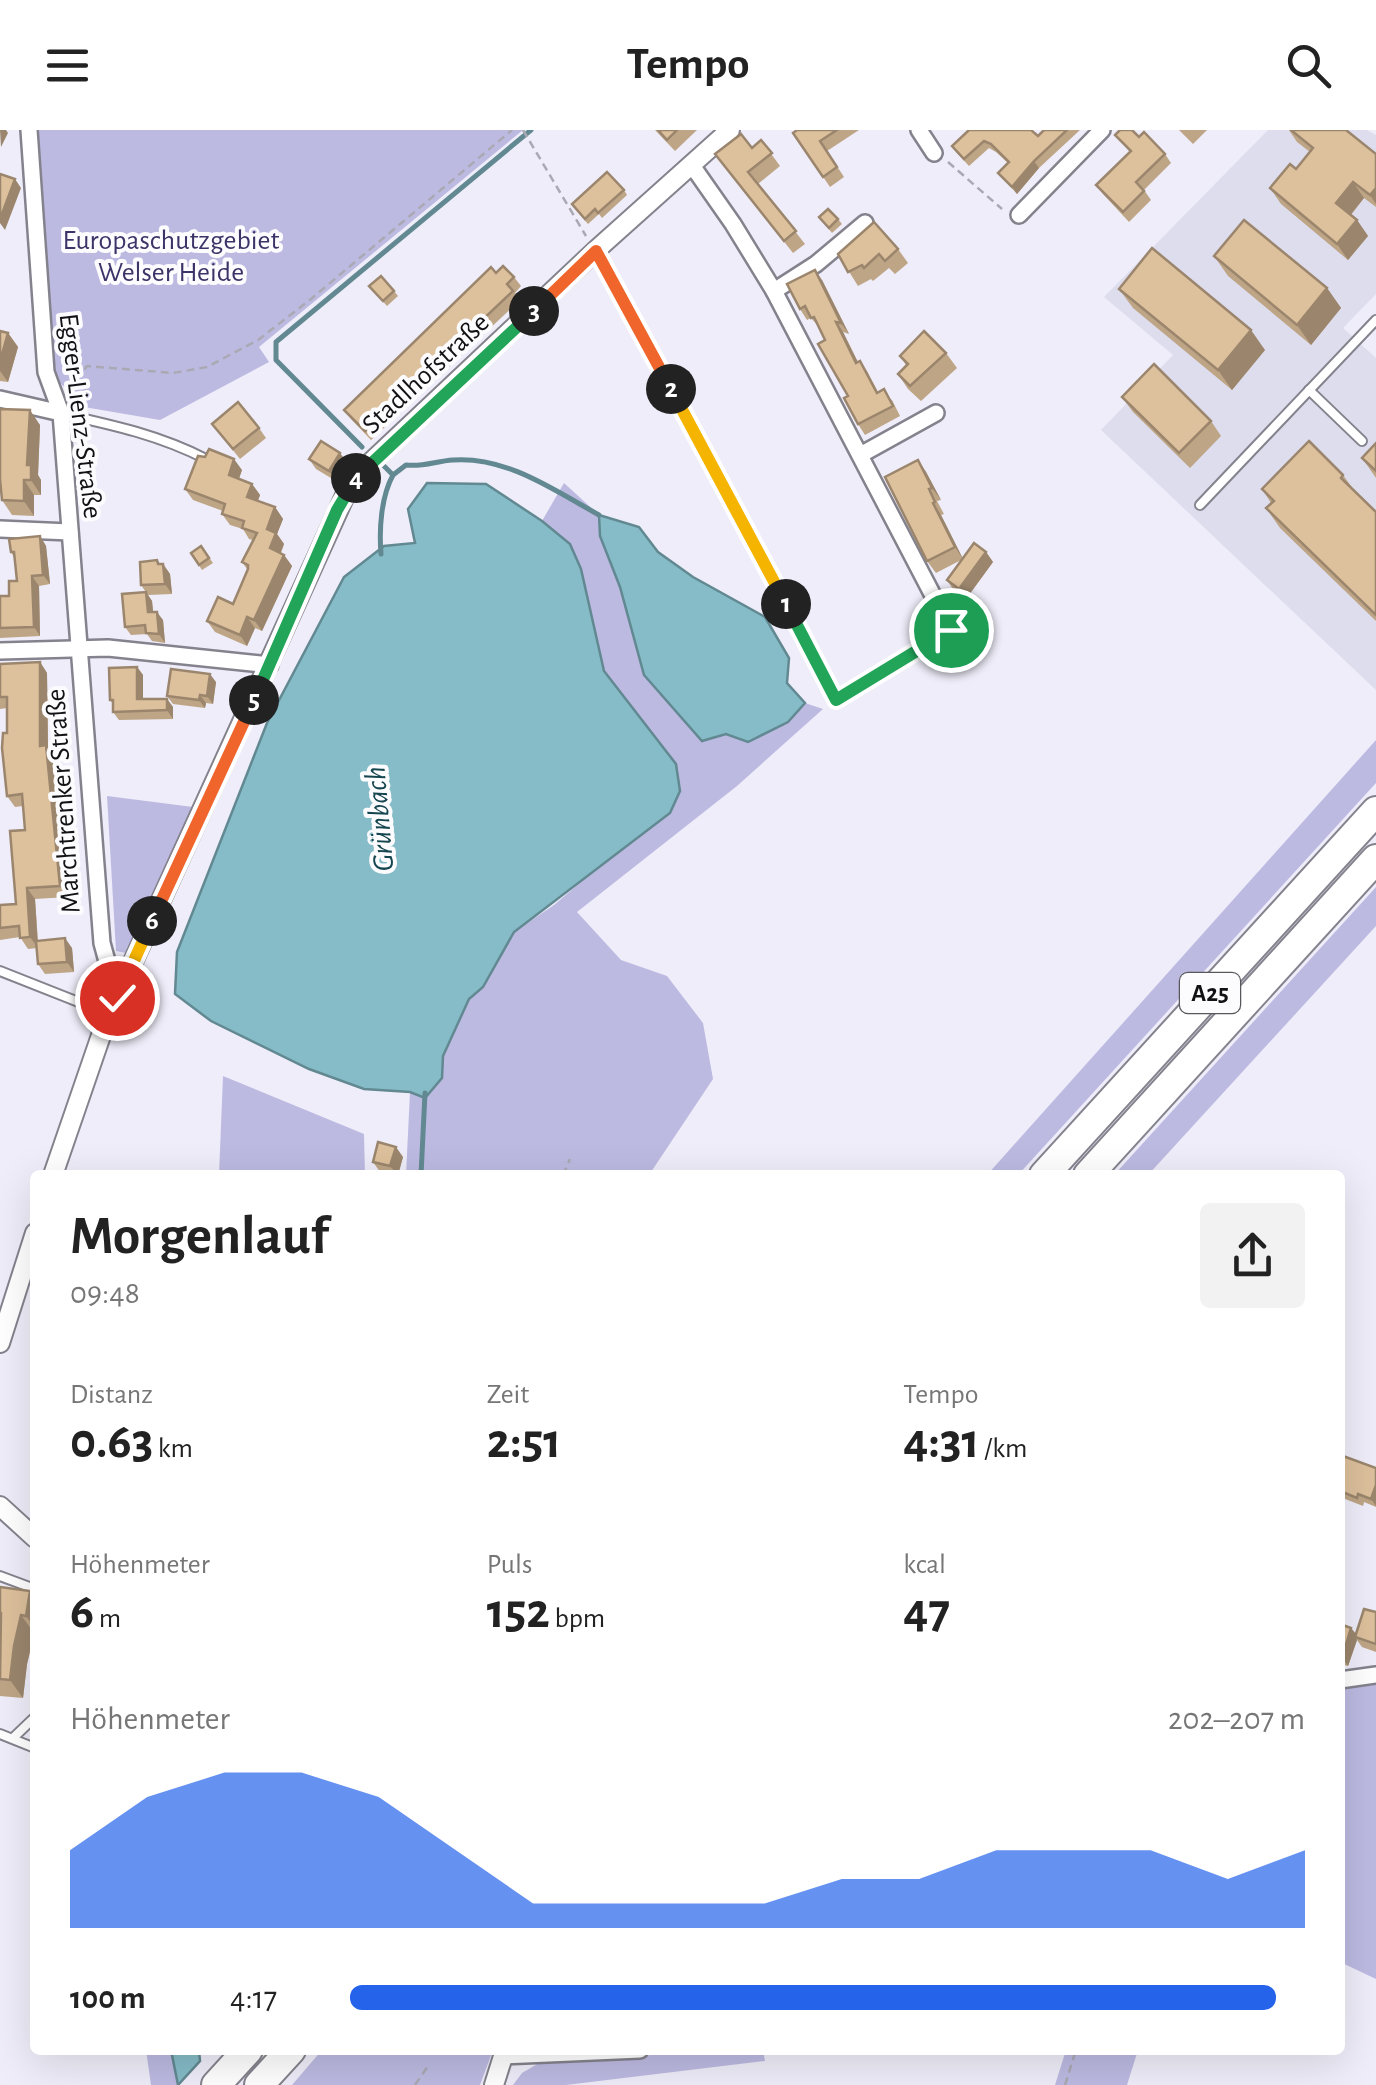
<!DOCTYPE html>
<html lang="de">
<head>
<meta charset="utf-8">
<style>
	body { margin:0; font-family:"Alegreya Sans",sans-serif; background:#f2f2f2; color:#222; height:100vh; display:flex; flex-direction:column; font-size:38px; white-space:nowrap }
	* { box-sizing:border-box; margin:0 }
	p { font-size:32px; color:#767676 }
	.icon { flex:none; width:55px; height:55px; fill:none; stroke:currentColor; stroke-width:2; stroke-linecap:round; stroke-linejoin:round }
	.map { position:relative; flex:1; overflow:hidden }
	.sheet { position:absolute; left:30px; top:1040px; width:1315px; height:885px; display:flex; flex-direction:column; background:#fff; border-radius:10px; box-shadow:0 10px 40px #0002 }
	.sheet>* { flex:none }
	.pin { position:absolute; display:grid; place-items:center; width:85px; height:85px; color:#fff; margin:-42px; border:5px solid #fff; border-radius:50%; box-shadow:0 2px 10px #0007 }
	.km { position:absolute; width:50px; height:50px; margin:-25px; border-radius:50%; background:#222; color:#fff; font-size:28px; line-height:50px; text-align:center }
	.round { display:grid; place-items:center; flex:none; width:105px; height:105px; border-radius:10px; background:#f2f2f2 }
	.head { display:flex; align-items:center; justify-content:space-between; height:170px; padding:0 40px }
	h1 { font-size:55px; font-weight:700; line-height:75px }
	.metrics { display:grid; grid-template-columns:repeat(3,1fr); gap:15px; height:170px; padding:10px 40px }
	.metrics div { display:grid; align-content:center }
	.metrics b { font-size:50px; font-weight:700 }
	.metrics small { font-size:28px; font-weight:400 }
	.metrics p { font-size:28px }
	.chart { height:280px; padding:20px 40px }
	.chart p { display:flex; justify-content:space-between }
	.chart svg { width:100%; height:180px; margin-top:10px; fill:#2563eb; opacity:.7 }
	ul { padding:0 40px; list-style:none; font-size:32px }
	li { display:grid; grid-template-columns:160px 120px 1fr; align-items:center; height:75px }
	li i { height:25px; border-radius:12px; background:#2563eb }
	header { display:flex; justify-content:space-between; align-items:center; height:130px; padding:0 40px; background:#fff; font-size:45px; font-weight:700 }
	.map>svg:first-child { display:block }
	.built { fill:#deddee }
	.green { fill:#bdbae2 }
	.water { fill:#85bcc7; stroke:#628992; stroke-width:2.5 }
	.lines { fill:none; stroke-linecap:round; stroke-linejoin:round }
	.stream { stroke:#628992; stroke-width:5 }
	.service-casing { stroke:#84838d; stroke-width:12 }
	.minor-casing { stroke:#84838d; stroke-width:20 }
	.tertiary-casing { stroke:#84838d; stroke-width:22 }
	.motorway-casing { stroke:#84838d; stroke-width:32 }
	.path { stroke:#aaa9b3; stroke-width:2.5; stroke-dasharray:8 5; stroke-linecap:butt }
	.service { stroke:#fff; stroke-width:8 }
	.minor { stroke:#fff; stroke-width:15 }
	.tertiary { stroke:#fff; stroke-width:18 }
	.motorway { stroke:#fff; stroke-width:28 }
	.wall { fill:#bea586 }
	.shaded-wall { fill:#9b866d }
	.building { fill:#ddc09c; stroke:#9b866d; stroke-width:2.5 }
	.split-1-casing { stroke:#fff; stroke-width:20 }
	.split-2-casing { stroke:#fff; stroke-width:20 }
	.split-3-casing { stroke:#fff; stroke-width:20 }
	.split-4-casing { stroke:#fff; stroke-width:20 }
	.split-5-casing { stroke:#fff; stroke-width:20 }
	.split-6-casing { stroke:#fff; stroke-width:20 }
	.split-7-casing { stroke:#fff; stroke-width:20 }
	.split-1 { stroke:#22a559; stroke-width:12 }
	.split-2 { stroke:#f5b400; stroke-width:12 }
	.split-3 { stroke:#f0652b; stroke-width:12 }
	.split-4 { stroke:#22a559; stroke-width:12 }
	.split-5 { stroke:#22a559; stroke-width:12 }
	.split-6 { stroke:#f0652b; stroke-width:12 }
	.split-7 { stroke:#f5b400; stroke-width:12 }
	.labels { text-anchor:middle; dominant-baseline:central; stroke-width:8; stroke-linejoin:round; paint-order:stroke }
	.shield { fill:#fcfcfe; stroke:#58585c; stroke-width:2.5 }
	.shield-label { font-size:25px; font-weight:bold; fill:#121216 }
	.park-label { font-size:28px; fill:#3c3468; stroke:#fcfcfe }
	.street-label { font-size:28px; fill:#121216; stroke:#fcfcfe }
	.water-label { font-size:30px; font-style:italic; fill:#15464f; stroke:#fcfcfe }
</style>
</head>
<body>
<header><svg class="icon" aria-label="menu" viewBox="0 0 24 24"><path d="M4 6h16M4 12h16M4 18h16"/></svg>Tempo<svg class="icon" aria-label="search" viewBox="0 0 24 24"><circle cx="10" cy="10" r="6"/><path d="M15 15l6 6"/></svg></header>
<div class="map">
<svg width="1376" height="1955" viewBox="0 0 1376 1955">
	<rect width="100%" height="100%" fill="#eeedf9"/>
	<polygon class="built" points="1268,0 1367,0 1376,5 1376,164 1343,198 1376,228 1376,560 1101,300 1173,225 1104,167"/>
	<g class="green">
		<polygon points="34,0 523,0 259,217 269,232 160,290 78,276 77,268 52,246"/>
		<path d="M564 353 599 385C602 455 684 546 726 604L748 612 788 592 805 573 823 579 737 656 577 782 621 830 667 846 703 893 713 949 649 1045H406L410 962 442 948 443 926 469 869 483 857 514 802 554 775 600 736 676 634 604 541 581 439 570 414 542 391Z"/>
		<polygon points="1376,610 1376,653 1018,1045 987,1045"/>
		<polygon points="107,666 193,677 126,823 116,821"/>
		<polygon points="1376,757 1376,796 1148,1045 1114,1045"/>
		<polygon points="223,946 364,1004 365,1045 219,1045"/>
		<polygon points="1376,1552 1376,1849 1340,1832 1340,1565 1343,1558"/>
		<polygon points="146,1920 171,1920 177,1955 151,1955"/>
		<polygon points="322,1920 493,1920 480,1955 292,1955"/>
		<polygon points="724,1920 763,1920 765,1931 566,1955 513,1955 522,1943 539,1933"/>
		<polygon points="1066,1920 1138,1920 1127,1955 1055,1955"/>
	</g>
	<g class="water">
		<polygon points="427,353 486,354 542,391 570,414 581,439 604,541 676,634 680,661 670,683 514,802 483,857 469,869 443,926 442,948 425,968 410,962 364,959 309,939 211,891 175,864 177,822 267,593 344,447 384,416 415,413 408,379"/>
		<polygon points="599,385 639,397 658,422 693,447 765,487 789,528 787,553 805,573 788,592 748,612 726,604 702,611 644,545 620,457 600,406"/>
		<polygon points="171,1920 199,1920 200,1931 178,1955"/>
	</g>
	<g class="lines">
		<g class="stream">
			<polyline points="362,317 276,230 276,212 531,0"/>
			<path d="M393 345 406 335C424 337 436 331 453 330 506 326 554 360 599 385"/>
			<path d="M381 424C379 399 381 367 393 345L383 335"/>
			<polyline points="421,1045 425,963"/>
		</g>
		<defs>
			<g id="service">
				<polyline points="1309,260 1362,311"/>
				<path d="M63 284C113 295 159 305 206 329"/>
				<polyline points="1200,375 1376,190"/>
				<polyline points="0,841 81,873 106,891"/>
				<polyline points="0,1446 35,1459"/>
				<polyline points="0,1604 35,1618"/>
				<polyline points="13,1608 35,1587"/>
			</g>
			<g id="minor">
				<polyline points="29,0 46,242 61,283 102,813 117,868"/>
				<polyline points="919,0 934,23"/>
				<polyline points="691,34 733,94 774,161 951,500"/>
				<polyline points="1019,85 1102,0"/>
				<polyline points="774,161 816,134 865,93"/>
				<polyline points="0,269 61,283"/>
				<polyline points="862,324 936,283"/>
				<polyline points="0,399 70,402"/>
				<polyline points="0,521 108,518 270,535"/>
				<polyline points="1340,1550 1376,1545"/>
				<polyline points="504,1926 640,1920"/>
			</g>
			<g id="tertiary">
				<polyline points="53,1045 106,891 348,359 370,333 595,121 730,0"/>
				<polyline points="0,1213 35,1103"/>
				<polyline points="0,1376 35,1408"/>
				<polyline points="494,1955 505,1920"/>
			</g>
			<g id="motorway">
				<polyline points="1044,1045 1376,681"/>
				<polyline points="1088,1045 1376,729"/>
				<polyline points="216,1955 248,1920"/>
				<polyline points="259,1955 291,1920"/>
			</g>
		</defs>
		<use href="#service" class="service-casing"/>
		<use href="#minor" class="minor-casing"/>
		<use href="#tertiary" class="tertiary-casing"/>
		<use href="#motorway" class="motorway-casing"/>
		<g class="path">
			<polyline points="523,0 586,106"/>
			<polyline points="948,32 1002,79"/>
			<polyline points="605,139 836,570 936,510"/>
			<polyline points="78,250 85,255 87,271 83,277"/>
			<polyline points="69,260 87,236 173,243 207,237 258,210 311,169 512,0"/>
			<polyline points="563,1045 570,1029"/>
			<polyline points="415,1955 428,1936"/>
			<polyline points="1065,1955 1076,1920"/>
		</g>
		<use href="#service" class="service"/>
		<use href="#minor" class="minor"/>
		<use href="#tertiary" class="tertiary"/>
		<use href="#motorway" class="motorway"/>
	</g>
	<g class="wall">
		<polygon points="655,0 697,0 675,21"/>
		<polygon points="797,0 859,0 827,21 844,47 830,57 793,3"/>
		<polygon points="969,0 1038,6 1044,0 1080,0 1039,38 1017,64 998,43 1008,33 996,22 989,18 969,36 957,23 952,16"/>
		<polygon points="1179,0 1207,0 1193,14"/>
		<polygon points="1289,0 1346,0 1376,24 1376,77 1364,68 1351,85 1357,90 1368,106 1348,130 1281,74 1270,58 1296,39 1310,22 1297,12"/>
		<polygon points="1115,5 1139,7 1165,24 1171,33 1144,60 1151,70 1129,92 1103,64 1096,55 1130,22"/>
		<polygon points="761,10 780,36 758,54 805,114 793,123 715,24 752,18"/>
		<polygon points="624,60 627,65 602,88 599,84 588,94 575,79"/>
		<polygon points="819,87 838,89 842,94 832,103"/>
		<polygon points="898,119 908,133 895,144 889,138 873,151 871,149 858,156 838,124"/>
		<polygon points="1214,126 1327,158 1341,178 1311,215 1228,146"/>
		<polygon points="496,143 514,147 521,156 515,163 520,170 371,310 351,289 344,280"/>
		<polygon points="822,150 849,204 843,202 858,232 860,231 867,241 878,262 892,270 900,286 865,305 858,294 848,266 820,198 811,188 807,190 800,179"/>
		<polygon points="369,156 394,161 398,166 387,176"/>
		<polygon points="1119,159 1265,220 1232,260 1133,178"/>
		<polygon points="0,201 8,203 18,217 8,252 0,251"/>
		<polygon points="946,223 957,238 921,271 908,259 898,244 906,235 900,226"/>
		<polygon points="1122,267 1211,291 1221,306 1190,338 1133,282"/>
		<polygon points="0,279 40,295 38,345 41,350 41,365 34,365 34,386 12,385 2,370 0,358"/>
		<polygon points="212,294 259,298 266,308 240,329"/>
		<polygon points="1376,313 1376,348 1362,328"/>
		<polygon points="340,323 347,333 336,351 316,339 309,329"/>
		<polygon points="918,330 926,342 941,370 937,371 944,384 941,385 963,429 986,422 993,432 966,469 954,461 947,450 963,429 936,443 927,431"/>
		<polygon points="242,340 239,349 252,354 260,365 258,371 275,377 283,389 277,404 284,414 281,423 284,425 292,436 262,501 255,498 247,516 215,502 207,491 233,474 247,439 242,432 253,410 249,409 243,399 230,395 222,384 223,381 193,370 185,359"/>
		<polygon points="1343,345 1356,363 1376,382 1376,491 1280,398 1266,378 1271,373 1262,359"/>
		<polygon points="40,406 46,416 50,454 39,456 40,506 0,508 0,466 9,466 17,451 15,429 11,422"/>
		<polygon points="201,416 213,433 202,440 191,423"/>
		<polygon points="157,430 160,434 163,434 170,444 172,464 148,465 141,455"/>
		<polygon points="146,462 152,471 153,482 163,490 165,513 152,511 147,504 131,505 125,497"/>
		<polygon points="40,532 47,543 48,618 54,626 68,767 35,769 38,811 72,818 74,842 45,844 38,834 37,818 28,819 20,807 0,810 0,775 16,774 25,700 23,676 15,677 7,666 7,578 0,579 0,534"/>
		<polygon points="137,537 143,545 143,569 167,569 173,577 173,589 119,590 113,582 113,574 110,570"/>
		<polygon points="216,552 213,574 206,573 205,578 173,574 167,566"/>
		<polygon points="403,1027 398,1045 380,1042 373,1032"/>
		<polygon points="1340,1334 1376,1338 1376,1377 1364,1372 1363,1376 1340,1367"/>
		<polygon points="0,1457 35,1468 35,1503 27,1534 23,1568 0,1566"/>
		<polygon points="1376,1482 1376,1522 1362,1517 1357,1510 1348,1536 1340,1534 1340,1494 1351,1498 1356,1504"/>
	</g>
	<g class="shaded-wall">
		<polygon points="0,0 6,0 8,3 1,17"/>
		<polygon points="1034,31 1039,38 1017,64 1012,57"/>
		<polygon points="15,49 21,58 5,100 0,93 0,89"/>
		<polygon points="1353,52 1364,68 1347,89 1336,73"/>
		<polygon points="1376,58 1376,74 1370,65"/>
		<polygon points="1357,90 1368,106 1348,130 1337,114"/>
		<polygon points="815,140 822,150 849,204 841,193"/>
		<polygon points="1327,158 1341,178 1311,215 1297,195"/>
		<polygon points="836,192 843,202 863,243 856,233"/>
		<polygon points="1251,200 1265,220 1232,260 1218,240"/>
		<polygon points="8,203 18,217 8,252 0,241 0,231"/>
		<polygon points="30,280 40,295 38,345 41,350 41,365 31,350 27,335"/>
		<polygon points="340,323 347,333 336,351 329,341"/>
		<polygon points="234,329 242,340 236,356 229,345"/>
		<polygon points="918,330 926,342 941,370 932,358"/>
		<polygon points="24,350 34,365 34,386 24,371"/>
		<polygon points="252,354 260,365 255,378 247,367"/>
		<polygon points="933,373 941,385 963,429 955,417"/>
		<polygon points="275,377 283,389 277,404 284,414 278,429 270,418 267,399"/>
		<polygon points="40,406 46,416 50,454 43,445"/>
		<polygon points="986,422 993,432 966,469 959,459"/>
		<polygon points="284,425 292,436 262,501 254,490"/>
		<polygon points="157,430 164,439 163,434 170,444 172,464 165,454"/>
		<polygon points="32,446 39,456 40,506 34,497"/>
		<polygon points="146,462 152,471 154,491 148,482"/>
		<polygon points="157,482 163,490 165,513 159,504"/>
		<polygon points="247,487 255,498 247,516 240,505"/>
		<polygon points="40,532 47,543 48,618 54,626 68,767 60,756 40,616"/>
		<polygon points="137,537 143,545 143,577 137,569"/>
		<polygon points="210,544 216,552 213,574 207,566"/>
		<polygon points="200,565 206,573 205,578 199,570"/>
		<polygon points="167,569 173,577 173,589 167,580"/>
		<polygon points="27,758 35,769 38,818 30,807"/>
		<polygon points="65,808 72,818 74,842 67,832"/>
		<polygon points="396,1017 403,1027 398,1045 390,1036"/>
		<polygon points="1376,1355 1376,1376 1371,1369"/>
		<polygon points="30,1461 35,1468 35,1498 26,1486"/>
		<polygon points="21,1485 34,1503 27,1534 23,1568 10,1550 14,1516"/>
		<polygon points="1351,1498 1358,1507 1355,1507 1357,1510 1348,1536 1342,1527"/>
	</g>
	<g class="building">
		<polygon points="658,0 677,0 667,10"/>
		<polygon points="797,0 837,0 820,11 837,37 823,47 793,3"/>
		<polygon points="969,0 1031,0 1038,6 1044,0 1067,0 1034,31 1012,57 998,43 1009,32 991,14 984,11 964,29 952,16"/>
		<polygon points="1120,0 1132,0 1139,7 1144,2 1165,24 1136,52 1144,61 1123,82 1096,55 1131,21 1115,5"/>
		<polygon points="1291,0 1346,0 1376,24 1376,58 1370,65 1353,52 1336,73 1357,90 1337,114 1270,58 1290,34 1296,39 1313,18"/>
		<polygon points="741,4 752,18 761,10 772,23 748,42 796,101 784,111 715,24"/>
		<polygon points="607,42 624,60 598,83 595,79 585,89 572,74"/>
		<polygon points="0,44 15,49 0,89"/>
		<polygon points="828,79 838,89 829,98 819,87"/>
		<polygon points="1244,90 1327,158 1297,195 1214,126"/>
		<polygon points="874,92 898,119 885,131 879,124 864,138 862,135 848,142 838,124"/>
		<polygon points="1152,118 1251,200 1218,240 1119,159"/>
		<polygon points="503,136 514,147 507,154 513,161 365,301 344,280 491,137 496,143"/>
		<polygon points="815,140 841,193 836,192 856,233 860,231 877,263 884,259 893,276 858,294 844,268 848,266 818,214 825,210 814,187 811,188 805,176 800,179 787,154"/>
		<polygon points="381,146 394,161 383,171 369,156"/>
		<polygon points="0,201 8,203 0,231"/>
		<polygon points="924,201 946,223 910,256 898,244 908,234 900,226"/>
		<polygon points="1154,234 1211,291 1179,323 1122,267"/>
		<polygon points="238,272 259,298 233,319 212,294"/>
		<polygon points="0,279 30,280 27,335 31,335 31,350 24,350 24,371 2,370 0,349"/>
		<polygon points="321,311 340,323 329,341 309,329"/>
		<polygon points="1309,311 1343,345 1341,348 1376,382 1376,485 1266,378 1274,371 1262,359"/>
		<polygon points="1376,313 1376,341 1362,328"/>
		<polygon points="209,319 234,329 229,345 252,354 247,367 275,377 267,399 276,403 270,418 284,425 254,490 247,487 240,505 207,491 218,467 233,474 248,439 248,435 242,432 257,403 242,398 244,391 222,384 225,374 185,359 198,326 205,327"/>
		<polygon points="918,330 932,358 929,359 935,372 933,373 955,417 927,431 885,347"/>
		<polygon points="40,406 43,445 32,446 34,497 0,498 0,466 9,466 9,451 17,451 14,422 11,422 9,409"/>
		<polygon points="974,413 986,422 959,459 947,450"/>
		<polygon points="201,416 209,428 199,435 191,423"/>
		<polygon points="157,430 158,434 163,434 165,454 141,455 140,432"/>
		<polygon points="146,462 148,482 157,482 159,504 146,503 145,495 125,497 122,464"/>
		<polygon points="40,532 40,616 46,615 60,756 27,758 30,807 20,808 19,796 0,798 0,775 16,774 10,701 25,700 22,664 7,666 2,618 3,603 7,603 7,567 0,567 0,534"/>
		<polygon points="137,537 137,569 167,569 167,580 113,582 113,570 110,570 109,538"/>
		<polygon points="171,539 210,544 207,566 200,565 199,570 167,566"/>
		<polygon points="65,808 67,832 38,834 36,811"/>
		<polygon points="378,1012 396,1017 390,1036 373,1032"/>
		<polygon points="1343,1326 1376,1338 1376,1355 1371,1369 1358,1364 1357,1368 1340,1361 1340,1334"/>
		<polygon points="0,1457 30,1461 26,1486 21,1485 14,1516 10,1550 0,1549 1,1483 0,1482"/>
		<polygon points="1364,1479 1376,1482 1376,1514 1355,1507"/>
		<polygon points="1340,1494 1351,1498 1342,1527 1340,1527"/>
	</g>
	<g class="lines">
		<defs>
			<polyline id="split-1" points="786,474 836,570 951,500"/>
			<polyline id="split-2" points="671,259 786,474"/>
			<polyline id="split-3" points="534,181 596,121 671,259"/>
			<polyline id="split-4" points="356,348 534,181"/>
			<polyline id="split-5" points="254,570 337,380 356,348"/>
			<polyline id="split-6" points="152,791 254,570"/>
			<polyline id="split-7" points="117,868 152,791"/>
		</defs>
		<use href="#split-1" class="split-1-casing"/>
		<use href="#split-2" class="split-2-casing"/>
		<use href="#split-3" class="split-3-casing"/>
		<use href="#split-4" class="split-4-casing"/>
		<use href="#split-5" class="split-5-casing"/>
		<use href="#split-6" class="split-6-casing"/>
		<use href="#split-7" class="split-7-casing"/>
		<use href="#split-1" class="split-1"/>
		<use href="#split-2" class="split-2"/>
		<use href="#split-3" class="split-3"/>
		<use href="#split-4" class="split-4"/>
		<use href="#split-5" class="split-5"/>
		<use href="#split-6" class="split-6"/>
		<use href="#split-7" class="split-7"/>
	</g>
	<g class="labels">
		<rect class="shield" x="1180" y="843" width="60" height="40" rx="8"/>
		<g class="shield-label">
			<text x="1210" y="863">A25</text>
		</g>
		<g class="park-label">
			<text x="171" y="111">Europaschutzgebiet<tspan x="171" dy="32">Welser Heide</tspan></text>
		</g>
		<g class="street-label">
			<text transform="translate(426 244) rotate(-43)">Stadlhofstraße</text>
			<text transform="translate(80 286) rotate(83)">Egger-Lienz-Straße</text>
			<text transform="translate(64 671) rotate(-94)">Marchtrenker Straße</text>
		</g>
		<g class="water-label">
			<text transform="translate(380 689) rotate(-95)">Grünbach</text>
		</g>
	</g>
</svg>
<div class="pin" style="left:951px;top:500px;background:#1e9e55"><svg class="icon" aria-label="arrive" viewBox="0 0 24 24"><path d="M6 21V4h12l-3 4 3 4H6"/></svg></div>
<div class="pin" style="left:117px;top:868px;background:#d93025"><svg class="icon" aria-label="check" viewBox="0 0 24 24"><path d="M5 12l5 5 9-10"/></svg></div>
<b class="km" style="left:786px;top:474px">1</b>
<b class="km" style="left:671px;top:259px">2</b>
<b class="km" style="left:534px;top:181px">3</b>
<b class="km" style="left:356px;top:348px">4</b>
<b class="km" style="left:254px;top:570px">5</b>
<b class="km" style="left:152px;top:791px">6</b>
<section class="sheet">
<div class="head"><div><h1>Morgenlauf</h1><p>09:48</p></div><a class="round"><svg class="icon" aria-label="share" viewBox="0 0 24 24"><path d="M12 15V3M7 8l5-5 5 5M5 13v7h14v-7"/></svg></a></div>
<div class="metrics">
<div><p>Distanz</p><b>0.63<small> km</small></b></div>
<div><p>Zeit</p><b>2:51</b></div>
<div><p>Tempo</p><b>4:31<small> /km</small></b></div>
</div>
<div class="metrics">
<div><p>Höhenmeter</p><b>6<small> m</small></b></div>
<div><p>Puls</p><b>152<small> bpm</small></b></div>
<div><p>kcal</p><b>47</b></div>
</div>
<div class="chart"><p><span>Höhenmeter</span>202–207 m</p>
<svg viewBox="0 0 160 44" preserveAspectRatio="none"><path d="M0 44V25L10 12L20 6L30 6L40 12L50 25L60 38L70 38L80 38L90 38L100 32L110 32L120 25L130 25L140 25L150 32L160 25V44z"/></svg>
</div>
<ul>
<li><b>100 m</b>4:17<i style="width:97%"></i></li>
</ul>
</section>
</div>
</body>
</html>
